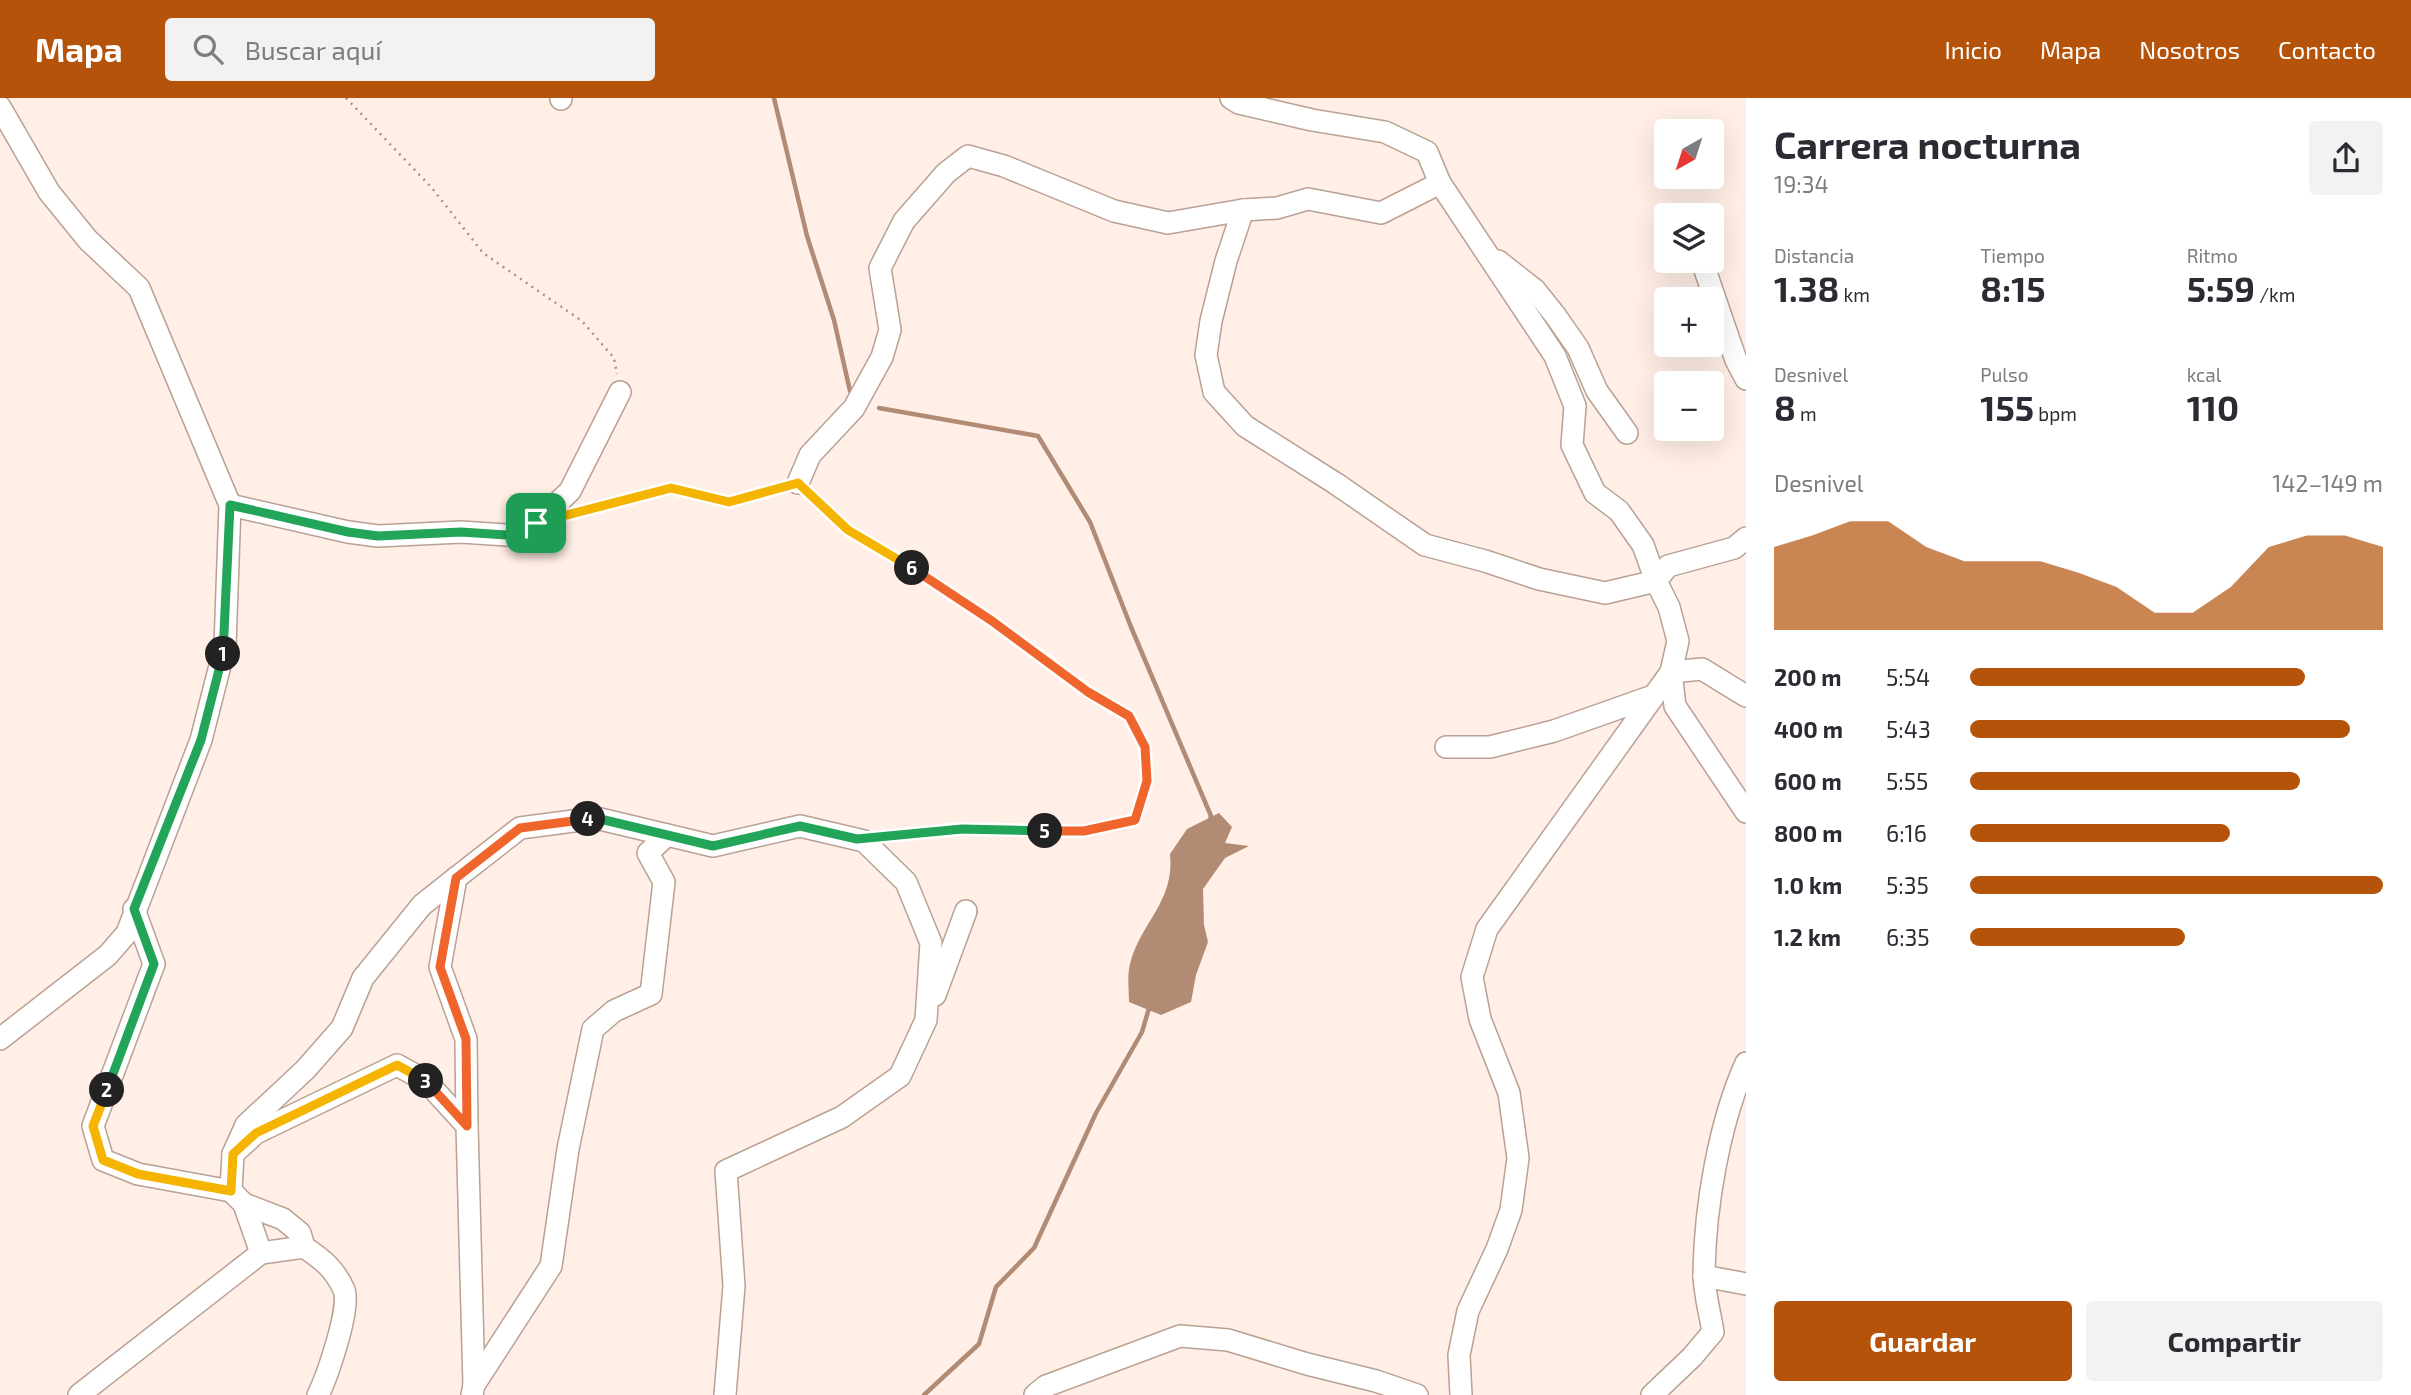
<!DOCTYPE html>
<html lang="es">
<head>
<meta charset="utf-8">
<style>
	body { margin:0; font-family:"Exo 2",sans-serif; background:#f2f2f3; color:#2b2b33; height:100vh; display:flex; flex-direction:column; font-size:26px; white-space:nowrap }
	* { box-sizing:border-box; margin:0 }
	p { font-size:23px; color:#7c7c81 }
	.icon { flex:none; width:38px; height:38px; fill:none; stroke:currentColor; stroke-width:2; stroke-linecap:round; stroke-linejoin:round }
	.map { position:relative; flex:1; overflow:hidden }
	.sheet { display:flex; flex-direction:column; background:#fff; width:665px }
	.sheet>* { flex:none }
	.needle { width:46px; rotate:219deg }
	.buttons { position:absolute; left:1654px; top:21px; display:grid; gap:14px }
	.buttons a { display:grid; place-items:center; width:70px; height:70px; border-radius:7px; background:#fff; box-shadow:0 7px 28px #0002; font-size:35px }
	.pin { position:absolute; display:grid; place-items:center; width:60px; height:60px; color:#fff; margin:-30px; border-radius:14px; box-shadow:0 4px 10px #0006 }
	.km { position:absolute; width:35px; height:35px; margin:-18px; border-radius:50%; background:#222; color:#fff; font-size:19px; line-height:35px; text-align:center }
	.round { display:grid; place-items:center; flex:none; width:74px; height:74px; border-radius:7px; background:#f2f2f3 }
	.headline { display:flex; align-items:center; justify-content:space-between; height:119px; padding:0 28px }
	h1 { font-size:38px; font-weight:700; line-height:52px }
	.metrics { display:grid; grid-template-columns:repeat(3,1fr); gap:10px; height:119px; padding:7px 28px }
	.metrics div { display:grid; align-content:center }
	.metrics b { font-size:35px; font-weight:700 }
	.metrics small { font-size:19px; font-weight:400 }
	.metrics p { font-size:19px }
	.chart { height:196px; padding:14px 28px }
	.chart p { display:flex; justify-content:space-between }
	.chart svg { width:100%; height:126px; margin-top:7px; fill:#b45309; opacity:.7 }
	.cta { display:flex; gap:14px; margin-top:auto; padding:14px 28px }
	.cta a { flex:1; height:80px; border-radius:7px; background:#b45309; color:#fff; font-size:28px; font-weight:700; line-height:80px; text-align:center }
	.cta a+a { background:#f2f2f3; color:#2b2b33 }
	ul { padding:0 28px; list-style:none; font-size:23px }
	li { display:grid; grid-template-columns:112px 84px 1fr; align-items:center; height:52px }
	li i { height:18px; border-radius:9px; background:#b45309 }
	header { display:flex; align-items:center; gap:42px; box-sizing:border-box; height:98px; padding:0 35px; background:#b45309; color:#fff }
	header strong { font-size:33px }
	nav { display:flex; gap:38px; margin-inline-start:auto; font-size:24px }
	.search { width:490px; height:63px; background:#f2f2f3; display:flex; align-items:center; gap:18px; box-sizing:border-box; padding:0 24px; border-radius:7px; color:#7c7c81; font-size:26px }
	main { display:flex; flex:1; min-height:0 }
	.map>svg:first-child { display:block }
	.water { fill:#b28b74 }
	.lines { fill:none; stroke-linecap:round; stroke-linejoin:round }
	.stream { stroke:#b28b74; stroke-width:4.5 }
	.minor-casing { stroke:#b9a193; stroke-width:24 }
	.path { stroke:#a1948d; stroke-width:2.5; stroke-dasharray:2 5; stroke-linecap:butt }
	.minor { stroke:#fff; stroke-width:21 }
	.split-1-casing { stroke:#fff; stroke-width:14 }
	.split-2-casing { stroke:#fff; stroke-width:14 }
	.split-3-casing { stroke:#fff; stroke-width:14 }
	.split-4-casing { stroke:#fff; stroke-width:14 }
	.split-5-casing { stroke:#fff; stroke-width:14 }
	.split-6-casing { stroke:#fff; stroke-width:14 }
	.split-7-casing { stroke:#fff; stroke-width:14 }
	.split-1 { stroke:#22a559; stroke-width:9 }
	.split-2 { stroke:#22a559; stroke-width:9 }
	.split-3 { stroke:#f5b400; stroke-width:9 }
	.split-4 { stroke:#f0652b; stroke-width:9 }
	.split-5 { stroke:#22a559; stroke-width:9 }
	.split-6 { stroke:#f0652b; stroke-width:9 }
	.split-7 { stroke:#f5b400; stroke-width:9 }
</style>
</head>
<body>
<header>
<strong>Mapa</strong>
<div class="search"><svg class="icon" aria-label="search" viewBox="0 0 24 24"><circle cx="10" cy="10" r="6"/><path d="M15 15l6 6"/></svg>Buscar aquí</div>
<nav><a>Inicio</a><a>Mapa</a><a>Nosotros</a><a>Contacto</a></nav>
</header>
<main>
<div class="map">
<svg width="1746" height="1297" viewBox="0 0 1746 1297">
	<rect width="100%" height="100%" fill="#ffefe6"/>
	<path class="water" d="M1219 715 1232 729 1225 745 1249 748 1225 760 1203 791 1204 827 1208 844 1196 877 1191 904 1161 917 1129 904C1129 892 1127 877 1130 866 1140 825 1175 804 1170 756L1187 731Z"/>
	<g class="lines">
		<g class="stream">
			<polyline points="774,0 807,138 834,222 850,293"/>
			<polyline points="879,310 1038,338 1090,424 1131,529 1211,718 1210,722"/>
			<polyline points="924,1297 979,1246 996,1189 1034,1150 1096,1015 1142,934 1150,907"/>
		</g>
		<defs>
			<g id="minor">
				<polyline points="1231,0 1239,5 1312,22 1385,34 1427,54 1440,85 1555,258 1575,308 1572,347 1595,395 1619,413 1643,447 1656,483 1669,509 1678,543 1671,574 1675,608 1746,714"/>
				<polyline points="561,1 561,0"/>
				<polyline points="0,9 49,94 88,142 139,190 230,407 225,548 201,642 127,835 108,857 0,941"/>
				<polyline points="1243,112 1226,163 1211,223 1206,257 1214,294 1245,328 1335,385 1425,447 1485,463 1539,481 1605,495 1656,483 1668,468 1734,450 1746,440"/>
				<polyline points="1498,163 1535,192 1555,217 1578,250 1597,293 1627,335"/>
				<polyline points="1704,169 1736,262 1746,281"/>
				<polyline points="798,385 810,357 854,310 882,259 890,232 880,170 904,123 946,75 968,58 1004,68 1114,113 1168,125 1243,112 1277,110 1308,101 1381,115 1440,85"/>
				<polyline points="230,407 348,434 378,438 461,434 523,438 570,393 620,294"/>
				<polyline points="1446,649 1490,649 1554,633 1653,598"/>
				<polyline points="134,811 154,866 93,1028 103,1062 138,1076 231,1093 244,1106 283,1121 300,1135 304,1149"/>
				<polyline points="935,897 966,813"/>
				<polyline points="467,1028 466,941 440,869 456,780 520,730 596,720 713,748 800,728 864,743 906,784 931,845 926,922 900,978 842,1019 726,1073 734,1188 725,1297"/>
				<polyline points="233,1056 256,1035 397,967 426,983 467,1028 474,1287"/>
				<polyline points="231,1093 233,1056 246,1027 305,972 342,930 363,880 422,807 456,780"/>
				<polyline points="244,1106 261,1155"/>
				<polyline points="1704,1178 1746,1186"/>
				<path d="M79 1297 261 1155 304 1149C322 1161 335 1171 344 1192 351 1210 327 1279 318 1297"/>
				<polyline points="472,1297 474,1287 551,1168 568,1051 593,931 614,913 651,896 664,784 648,755 667,737"/>
				<polyline points="1035,1297 1046,1288 1180,1238 1228,1242 1307,1266 1376,1283 1417,1297"/>
				<polyline points="1461,1297 1459,1257 1468,1213 1497,1151 1511,1112 1518,1060 1509,995 1480,921 1472,879 1487,831 1671,574 1702,571 1746,598"/>
				<path d="M1652 1297 1692 1259 1713 1234C1710 1215 1704 1194 1704 1175 1705 1109 1719 1025 1746 965"/>
			</g>
		</defs>
		<use href="#minor" class="minor-casing"/>
		<g class="path">
			<polyline points="346,0 432,90 483,155 582,223 614,260 617,276"/>
			<polyline points="810,396 848,432 925,479 992,523 1088,595 1129,619 1145,649 1147,683 1135,722 1084,733 962,731 887,739"/>
			<polyline points="577,414 671,390 729,404 780,390"/>
		</g>
		<use href="#minor" class="minor"/>
	</g>
	<g class="lines">
		<defs>
			<polyline id="split-1" points="223,556 230,407 348,434 378,438 461,434 523,438 536,425"/>
			<polyline id="split-2" points="107,992 154,866 134,811 201,642 223,556"/>
			<polyline id="split-3" points="107,992 93,1028 103,1062 138,1076 231,1093 233,1056 256,1035 397,967 426,983"/>
			<polyline id="split-4" points="426,983 467,1028 466,941 440,869 456,780 520,730 588,721"/>
			<polyline id="split-5" points="588,721 596,720 713,748 800,728 857,741 962,731 1045,733"/>
			<polyline id="split-6" points="912,470 992,523 1088,594 1129,618 1145,649 1147,683 1135,722 1084,733 1045,733"/>
			<polyline id="split-7" points="536,425 671,390 729,404 798,385 848,432 912,470"/>
		</defs>
		<use href="#split-1" class="split-1-casing"/>
		<use href="#split-2" class="split-2-casing"/>
		<use href="#split-3" class="split-3-casing"/>
		<use href="#split-4" class="split-4-casing"/>
		<use href="#split-5" class="split-5-casing"/>
		<use href="#split-6" class="split-6-casing"/>
		<use href="#split-7" class="split-7-casing"/>
		<use href="#split-1" class="split-1"/>
		<use href="#split-2" class="split-2"/>
		<use href="#split-3" class="split-3"/>
		<use href="#split-4" class="split-4"/>
		<use href="#split-5" class="split-5"/>
		<use href="#split-6" class="split-6"/>
		<use href="#split-7" class="split-7"/>
	</g>
</svg>
<div class="buttons">
<a><svg class="needle" viewBox="-14 -14 28 28"><path d="M0-13l5 13h-10z" fill="#e53935"/><path d="M0 13l5-13h-10z" fill="#7c7c81"/></svg></a>
<a><svg class="icon" aria-label="layers" viewBox="0 0 24 24"><path d="M12 4l9 5-9 5-9-5zM3 14l9 5 9-5"/></svg></a>
<a>+</a>
<a>−</a>
</div>
<div class="pin" style="left:536px;top:425px;background:#1e9e55"><svg class="icon" aria-label="arrive" viewBox="0 0 24 24"><path d="M6 21V4h12l-3 4 3 4H6"/></svg></div>
<b class="km" style="left:223px;top:556px">1</b>
<b class="km" style="left:107px;top:992px">2</b>
<b class="km" style="left:426px;top:983px">3</b>
<b class="km" style="left:588px;top:721px">4</b>
<b class="km" style="left:1045px;top:733px">5</b>
<b class="km" style="left:912px;top:470px">6</b>
</div>
<section class="sheet">
<div class="headline"><div><h1>Carrera nocturna</h1><p>19:34</p></div><a class="round"><svg class="icon" aria-label="share" viewBox="0 0 24 24"><path d="M12 15V3M7 8l5-5 5 5M5 13v7h14v-7"/></svg></a></div>
<div class="metrics">
<div><p>Distancia</p><b>1.38<small> km</small></b></div>
<div><p>Tiempo</p><b>8:15</b></div>
<div><p>Ritmo</p><b>5:59<small> /km</small></b></div>
</div>
<div class="metrics">
<div><p>Desnivel</p><b>8<small> m</small></b></div>
<div><p>Pulso</p><b>155<small> bpm</small></b></div>
<div><p>kcal</p><b>110</b></div>
</div>
<div class="chart"><p><span>Desnivel</span>142–149 m</p>
<svg viewBox="0 0 160 44" preserveAspectRatio="none"><path d="M0 44V15L10 11L20 6L30 6L40 15L50 20L60 20L70 20L80 24L90 29L100 38L110 38L120 29L130 15L140 11L150 11L160 15V44z"/></svg>
</div>
<ul>
<li><b>200 m</b>5:54<i style="width:81%"></i></li>
<li><b>400 m</b>5:43<i style="width:92%"></i></li>
<li><b>600 m</b>5:55<i style="width:80%"></i></li>
<li><b>800 m</b>6:16<i style="width:63%"></i></li>
<li><b>1.0 km</b>5:35<i style="width:100%"></i></li>
<li><b>1.2 km</b>6:35<i style="width:52%"></i></li>
</ul>
<div class="cta"><a>Guardar</a><a>Compartir</a></div>
</section>
</main>
</body>
</html>
